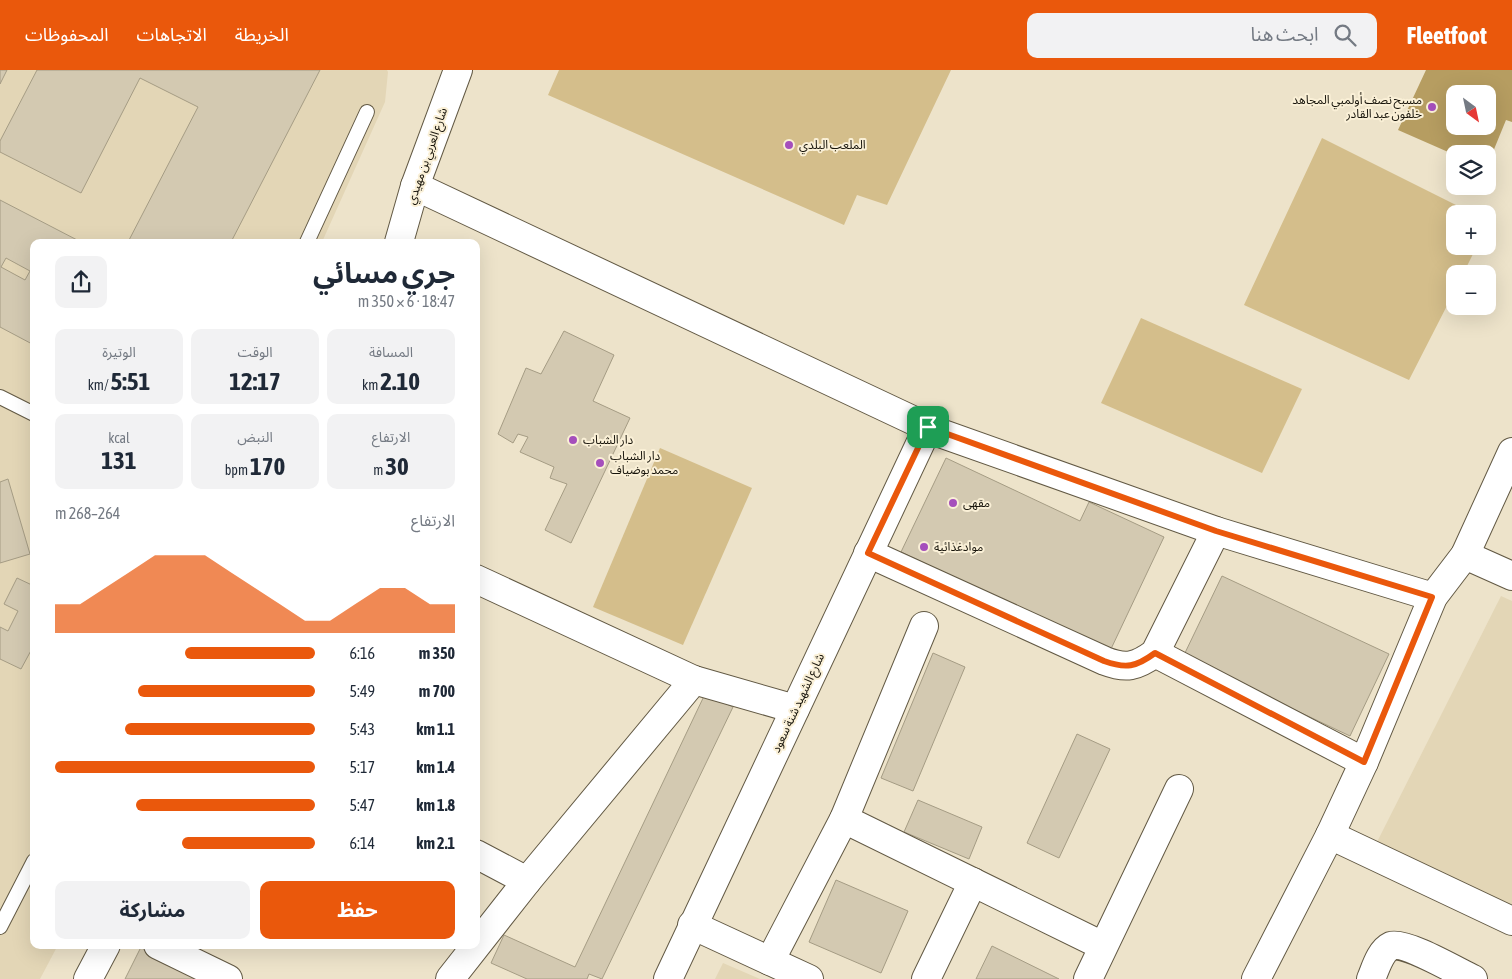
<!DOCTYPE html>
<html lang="ar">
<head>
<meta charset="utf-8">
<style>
	body { margin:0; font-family:"Asap Condensed","Noto Sans Arabic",sans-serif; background:#f2f2f3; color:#1f2937; direction:rtl; height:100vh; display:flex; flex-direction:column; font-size:19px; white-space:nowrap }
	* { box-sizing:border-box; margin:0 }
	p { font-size:16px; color:#747a83 }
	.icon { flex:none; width:28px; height:28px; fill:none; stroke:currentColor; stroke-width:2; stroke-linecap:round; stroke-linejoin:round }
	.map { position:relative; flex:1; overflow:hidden; direction:ltr }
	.panel { position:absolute; left:30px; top:169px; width:450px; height:710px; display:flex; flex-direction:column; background:#fff; border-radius:10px; box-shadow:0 5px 20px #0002; direction:rtl }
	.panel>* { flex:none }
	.needle { width:32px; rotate:147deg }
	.fabs { position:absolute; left:1446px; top:15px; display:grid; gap:10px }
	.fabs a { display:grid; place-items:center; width:50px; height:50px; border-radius:10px; background:#fff; box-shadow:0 5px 20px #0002; font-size:25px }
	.pin { position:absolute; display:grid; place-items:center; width:42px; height:42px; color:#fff; margin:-21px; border-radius:10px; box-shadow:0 2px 8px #0006 }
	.round { display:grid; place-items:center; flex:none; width:52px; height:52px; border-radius:10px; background:#f2f2f3 }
	.head { display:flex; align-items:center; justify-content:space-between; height:85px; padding:0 25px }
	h1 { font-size:28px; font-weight:700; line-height:38px }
	.figures { display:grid; grid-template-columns:repeat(3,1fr); gap:8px; height:85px; padding:5px 25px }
	.figures div { display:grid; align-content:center; border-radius:10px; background:#f2f2f3; text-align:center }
	.figures b { font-size:25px; font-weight:700 }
	.figures small { font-size:14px; font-weight:400 }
	.figures p { font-size:14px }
	.chart { height:140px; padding:10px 25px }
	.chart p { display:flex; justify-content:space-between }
	.chart svg { width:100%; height:90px; margin-top:5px; fill:#ea580c; opacity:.7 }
	.button { display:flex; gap:10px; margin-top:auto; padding:10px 25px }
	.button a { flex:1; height:58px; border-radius:10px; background:#ea580c; color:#fff; font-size:20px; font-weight:700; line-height:58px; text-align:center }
	.button a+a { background:#f2f2f3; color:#1f2937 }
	ul { padding:0 25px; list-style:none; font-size:16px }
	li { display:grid; grid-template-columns:80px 60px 1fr; align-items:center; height:38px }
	li i { height:12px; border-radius:6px; background:#ea580c }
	header { display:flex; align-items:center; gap:30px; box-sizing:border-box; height:70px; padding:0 25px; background:#ea580c; color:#fff }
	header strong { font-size:24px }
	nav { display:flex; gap:28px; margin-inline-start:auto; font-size:18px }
	.search { width:350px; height:45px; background:#f2f2f3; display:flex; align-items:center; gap:12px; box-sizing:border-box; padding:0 18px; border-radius:10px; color:#747a83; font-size:19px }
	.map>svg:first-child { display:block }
	.built { fill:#e3d6b6 }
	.green { fill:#d4be8b }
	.water { fill:#b69d61; fill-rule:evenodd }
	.building { fill:#d3c9b1; stroke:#a59c84; fill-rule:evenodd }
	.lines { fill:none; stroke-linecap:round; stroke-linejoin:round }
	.lane-casing { stroke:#625944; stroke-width:16 }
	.street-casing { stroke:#625944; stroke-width:30 }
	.secondary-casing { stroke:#625944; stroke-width:30 }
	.lane { stroke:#fff; stroke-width:14 }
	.street { stroke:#fff; stroke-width:28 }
	.secondary { stroke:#fff; stroke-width:28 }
	.route-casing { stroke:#fff; stroke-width:10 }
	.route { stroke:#ea580c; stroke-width:6 }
	.poi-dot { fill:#a54fbc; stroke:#faf0d7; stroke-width:2 }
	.labels { text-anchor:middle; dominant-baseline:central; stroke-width:4; stroke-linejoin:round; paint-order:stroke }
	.poi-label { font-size:12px; fill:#16130a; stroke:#faf0d7; text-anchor:start }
	.street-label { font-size:12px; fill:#16130a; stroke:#faf0d7 }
</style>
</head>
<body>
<header>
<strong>Fleetfoot</strong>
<div class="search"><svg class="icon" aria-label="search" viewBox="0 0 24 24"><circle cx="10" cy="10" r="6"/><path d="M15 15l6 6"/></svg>ابحث هنا</div>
<nav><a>الخريطة</a><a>الاتجاهات</a><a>المحفوظات</a></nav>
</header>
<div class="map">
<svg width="1512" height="909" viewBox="0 0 1512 909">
	<rect width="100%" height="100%" fill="#ede3ca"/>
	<g class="built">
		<polygon points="0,0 387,0 388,2 385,32 322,172 34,172 34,875 58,875 40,909 0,909"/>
		<polygon points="1501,526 1512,531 1512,837 1374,778"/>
		<polygon points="723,893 760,909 715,909"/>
	</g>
	<g class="green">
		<polygon points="559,0 951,0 887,135 857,125 844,155 548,25"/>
		<polygon points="1322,68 1474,144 1455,144 1455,176 1477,176 1463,204 1455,204 1455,220 1409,310 1244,235"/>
		<polygon points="1141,248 1302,319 1262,403 1101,333"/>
		<polygon points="660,378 752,418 683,575 593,537"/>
	</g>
	<path class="water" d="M1426 0H1512V52L1506 50 1488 94V84H1455V85L1398 60ZM1455 24H1488V56H1455Z"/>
	<g class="building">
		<polygon points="0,0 7,0 0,14"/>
		<polygon points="37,0 320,0 231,172 128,172 198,37 140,8 81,123 0,82 0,71"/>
		<path d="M0 130 81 172H34V275L0 257ZM6 188 30 201 25 210 1 197Z"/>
		<polygon points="564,261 614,285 593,331 630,348 571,473 545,460 567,414 550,408 554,397 520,382 528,367 518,364 513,373 498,364 526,298 541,304"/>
		<polygon points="946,388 1080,451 1089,432 1164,467 1110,581 901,482"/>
		<polygon points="8,409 30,484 0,493 0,412"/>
		<polygon points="1222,506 1389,584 1350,666 1183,587"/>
		<polygon points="17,508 34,516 34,575 21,599 0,589 0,557 8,561 18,541 4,534"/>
		<polygon points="933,583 965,597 913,721 881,708"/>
		<polygon points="705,624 733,637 602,909 589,904 587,909 527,909 491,893 504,865 575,897"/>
		<polygon points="1077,664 1110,679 1059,788 1027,773"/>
		<polygon points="918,730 982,757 969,789 904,762"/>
		<polygon points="836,810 908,841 881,903 809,872"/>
		<polygon points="142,875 211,909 125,909"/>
		<polygon points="992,876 1059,909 976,909"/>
	</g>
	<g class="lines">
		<defs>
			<g id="lane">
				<polyline points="307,172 367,42"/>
				<polyline points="0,327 34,344"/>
				<polyline points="0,857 34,791"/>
			</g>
			<g id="street">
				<polyline points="415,116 940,363 1216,461 1433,527"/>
				<path d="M868 483 1105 591C1126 599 1136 597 1155 583L1216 461"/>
				<polyline points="1465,485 1512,506"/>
				<polyline points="476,509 694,610 795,639"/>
				<polyline points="1155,583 1364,692"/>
				<polyline points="844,749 1103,876"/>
				<polyline points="1330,765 1512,851"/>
				<polyline points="476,784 527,811"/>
				<polyline points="692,855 809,909"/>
				<polyline points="158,875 228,909"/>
				<polyline points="770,891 844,749 924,556"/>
				<polyline points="450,909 527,811 694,610"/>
				<polyline points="668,909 928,357"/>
				<polyline points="926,909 973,812"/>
				<polyline points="1088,909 1179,719"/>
				<polyline points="1256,909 1330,765 1364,692 1433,527 1465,485 1512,382"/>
				<path d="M1371 909C1375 900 1380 881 1391 876 1405 871 1458 902 1473 909"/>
			</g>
			<g id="secondary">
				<polyline points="399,172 415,116 458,0"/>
				<polyline points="88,909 106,875"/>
			</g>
		</defs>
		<use href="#lane" class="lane-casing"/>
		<use href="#street" class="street-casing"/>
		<use href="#secondary" class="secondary-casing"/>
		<use href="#lane" class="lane"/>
		<use href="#street" class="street"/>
		<use href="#secondary" class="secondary"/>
	</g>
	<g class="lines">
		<defs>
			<path id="route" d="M928 357 1216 461 1432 527 1364 692 1155 583C1136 597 1126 599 1104 591L868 483Z"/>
		</defs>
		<use href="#route" class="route-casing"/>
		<use href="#route" class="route"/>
	</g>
	<g class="poi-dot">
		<circle cx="1432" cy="37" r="5"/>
		<circle cx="789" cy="75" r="5"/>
		<circle cx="573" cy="370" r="5"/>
		<circle cx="600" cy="393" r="5"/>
		<circle cx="953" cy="433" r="5"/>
		<circle cx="924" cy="477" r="5"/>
	</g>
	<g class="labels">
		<g class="poi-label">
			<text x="1422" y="30" text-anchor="end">مسبح نصف أولمبي المجاهد<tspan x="1422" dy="14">خلفون عبد القادر</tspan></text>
			<text x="799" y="75">الملعب البلدي</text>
			<text x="583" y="370">دار الشباب</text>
			<text x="610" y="386">دار الشباب<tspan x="610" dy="14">محمد بوضياف</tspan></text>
			<text x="963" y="433">مقهى</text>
			<text x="934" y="477">موادغذائية</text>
		</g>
		<g class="street-label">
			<text transform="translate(427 86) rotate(-71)">شارع العربي بن مهيدي</text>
			<text transform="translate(798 633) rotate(-65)">شارع الشهيد شنة سعود</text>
		</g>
	</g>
</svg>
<div class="fabs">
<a><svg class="needle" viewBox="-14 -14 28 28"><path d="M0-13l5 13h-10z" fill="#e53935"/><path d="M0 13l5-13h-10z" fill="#747a83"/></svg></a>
<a><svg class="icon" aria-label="layers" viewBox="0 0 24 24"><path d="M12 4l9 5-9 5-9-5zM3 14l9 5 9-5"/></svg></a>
<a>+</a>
<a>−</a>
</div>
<div class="pin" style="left:928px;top:357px;background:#1e9e55"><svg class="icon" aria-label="arrive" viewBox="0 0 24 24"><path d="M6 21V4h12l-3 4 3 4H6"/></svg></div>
<section class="panel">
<div class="head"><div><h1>جري مسائي</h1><p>18:47 · 6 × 350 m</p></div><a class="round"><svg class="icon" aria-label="share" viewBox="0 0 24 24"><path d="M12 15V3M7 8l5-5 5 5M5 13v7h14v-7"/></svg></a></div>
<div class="figures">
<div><p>المسافة</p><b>2.10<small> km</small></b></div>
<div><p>الوقت</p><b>12:17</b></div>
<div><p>الوتيرة</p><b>5:51<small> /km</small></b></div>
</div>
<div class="figures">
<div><p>الارتفاع</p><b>30<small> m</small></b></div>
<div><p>النبض</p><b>170<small> bpm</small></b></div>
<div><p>kcal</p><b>131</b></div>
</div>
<div class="chart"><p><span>الارتفاع</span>264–268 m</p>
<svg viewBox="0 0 160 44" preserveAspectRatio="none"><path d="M0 44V30L10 30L20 22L30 14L40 6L50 6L60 6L70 14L80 22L90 30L100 38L110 38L120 30L130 22L140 22L150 30L160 30V44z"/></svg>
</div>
<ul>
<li><b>350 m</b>6:16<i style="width:50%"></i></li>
<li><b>700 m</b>5:49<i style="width:68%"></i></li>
<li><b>1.1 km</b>5:43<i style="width:73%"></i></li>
<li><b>1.4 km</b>5:17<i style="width:100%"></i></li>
<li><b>1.8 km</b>5:47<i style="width:69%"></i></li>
<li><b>2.1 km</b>6:14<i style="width:51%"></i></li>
</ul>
<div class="button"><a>حفظ</a><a>مشاركة</a></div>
</section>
</div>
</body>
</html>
